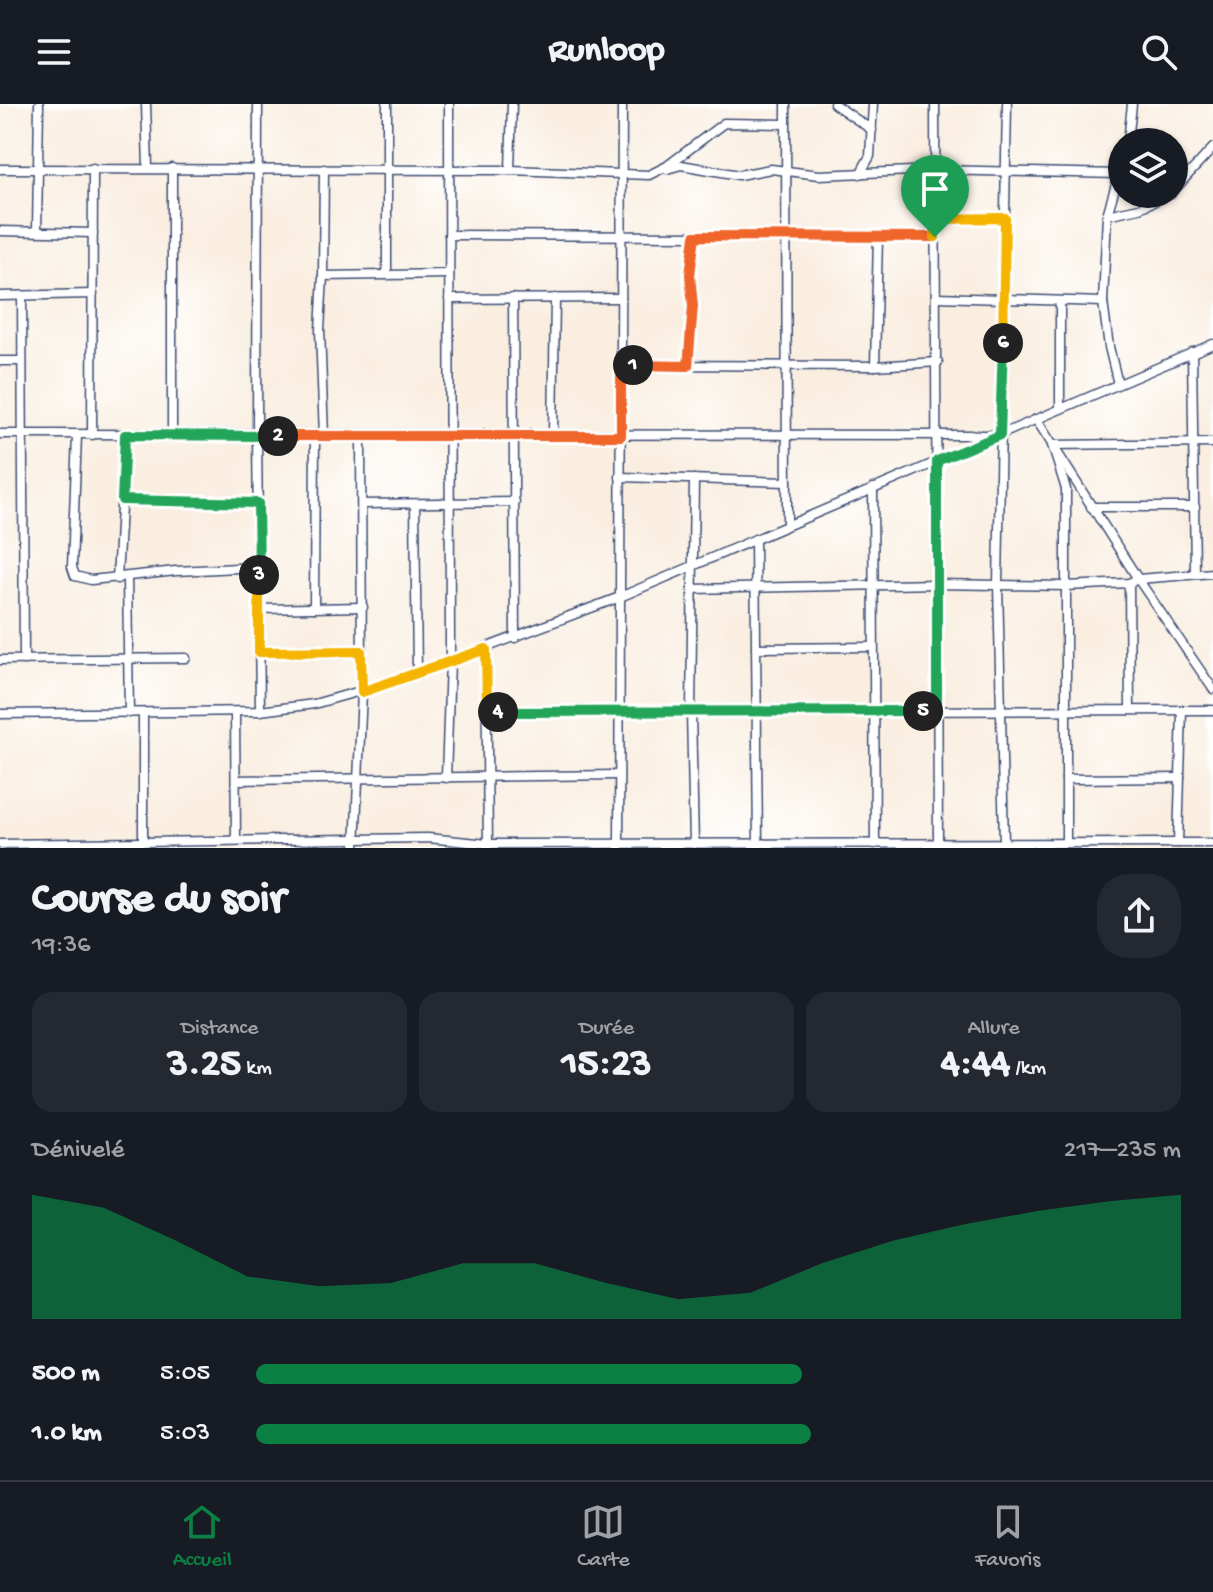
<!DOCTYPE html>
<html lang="fr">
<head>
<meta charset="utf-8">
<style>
	body { margin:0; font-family:"Gochi Hand",sans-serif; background:#242831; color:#f1f3f6; height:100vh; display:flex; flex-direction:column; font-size:30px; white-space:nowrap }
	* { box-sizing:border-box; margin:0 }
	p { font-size:26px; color:#9ea1a6 }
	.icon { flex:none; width:44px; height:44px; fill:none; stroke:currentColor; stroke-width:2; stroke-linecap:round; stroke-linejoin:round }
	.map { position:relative; height:744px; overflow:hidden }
	.drawer { display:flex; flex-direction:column; background:#171b24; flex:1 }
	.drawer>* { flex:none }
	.tools { position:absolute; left:1108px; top:24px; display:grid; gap:16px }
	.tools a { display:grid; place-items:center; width:80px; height:80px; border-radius:50%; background:#171b24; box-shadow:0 2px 6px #0004; font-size:40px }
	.pin { position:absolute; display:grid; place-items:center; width:68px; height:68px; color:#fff; margin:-82px -34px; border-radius:50% 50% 50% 0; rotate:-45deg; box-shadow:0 0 8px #0007 }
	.pin .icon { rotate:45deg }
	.km { position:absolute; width:40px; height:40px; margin:-20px; border-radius:50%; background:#222; color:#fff; font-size:22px; line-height:40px; text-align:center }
	.round { display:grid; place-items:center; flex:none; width:84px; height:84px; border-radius:32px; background:#242831 }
	.summary { display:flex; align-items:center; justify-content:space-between; height:136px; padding:0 32px }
	h1 { font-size:44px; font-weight:700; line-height:60px }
	.figures { display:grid; grid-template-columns:repeat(3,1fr); gap:12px; height:136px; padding:8px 32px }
	.figures div { display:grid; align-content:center; border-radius:20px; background:#242831; text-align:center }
	.figures b { font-size:40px; font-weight:700 }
	.figures small { font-size:22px; font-weight:400 }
	.figures p { font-size:22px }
	.chart { height:224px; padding:16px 32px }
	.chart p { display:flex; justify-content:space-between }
	.chart svg { width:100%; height:144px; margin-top:8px; fill:#0b8043; opacity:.7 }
	ul { padding:0 32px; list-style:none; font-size:26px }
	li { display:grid; grid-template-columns:128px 96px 1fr; align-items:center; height:60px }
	li i { height:20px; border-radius:10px; background:#0b8043 }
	header { display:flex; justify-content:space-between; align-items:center; height:104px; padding:0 32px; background:#171b24; font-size:36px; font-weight:700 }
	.menu { display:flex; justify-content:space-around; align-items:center; height:112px; border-top:2px solid #363941; background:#171b24; font-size:22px; color:#9ea1a6 }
	.menu a { display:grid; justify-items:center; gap:4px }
	.menu .active { color:#0b8043 }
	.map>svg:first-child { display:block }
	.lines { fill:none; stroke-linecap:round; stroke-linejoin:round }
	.minor-casing { stroke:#3c4c72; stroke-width:11 }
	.minor { stroke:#fff; stroke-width:8 }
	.split-1-casing { stroke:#fff; stroke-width:16 }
	.split-2-casing { stroke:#fff; stroke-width:16 }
	.split-3-casing { stroke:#fff; stroke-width:16 }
	.split-4-casing { stroke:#fff; stroke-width:16 }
	.split-5-casing { stroke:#fff; stroke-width:16 }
	.split-6-casing { stroke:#fff; stroke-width:16 }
	.split-7-casing { stroke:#fff; stroke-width:16 }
	.split-1 { stroke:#f0652b; stroke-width:10 }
	.split-2 { stroke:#f0652b; stroke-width:10 }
	.split-3 { stroke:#22a559; stroke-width:10 }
	.split-4 { stroke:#f5b400; stroke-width:10 }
	.split-5 { stroke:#22a559; stroke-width:10 }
	.split-6 { stroke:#22a559; stroke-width:10 }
	.split-7 { stroke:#f5b400; stroke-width:10 }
</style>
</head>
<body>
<header><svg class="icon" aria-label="menu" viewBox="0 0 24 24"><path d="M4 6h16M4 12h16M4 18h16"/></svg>Runloop<svg class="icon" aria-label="search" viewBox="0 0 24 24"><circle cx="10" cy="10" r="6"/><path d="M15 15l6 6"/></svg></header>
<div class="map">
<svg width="1213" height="744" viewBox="0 0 1213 744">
	<rect width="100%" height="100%" fill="#fff"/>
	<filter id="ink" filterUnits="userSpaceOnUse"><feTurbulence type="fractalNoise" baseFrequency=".0125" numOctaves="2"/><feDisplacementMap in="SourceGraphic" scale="16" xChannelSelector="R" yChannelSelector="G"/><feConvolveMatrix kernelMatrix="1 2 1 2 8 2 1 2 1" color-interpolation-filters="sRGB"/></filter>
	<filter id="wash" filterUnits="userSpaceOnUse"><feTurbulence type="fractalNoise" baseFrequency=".006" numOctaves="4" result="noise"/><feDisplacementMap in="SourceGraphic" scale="32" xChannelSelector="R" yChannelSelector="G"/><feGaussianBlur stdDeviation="1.8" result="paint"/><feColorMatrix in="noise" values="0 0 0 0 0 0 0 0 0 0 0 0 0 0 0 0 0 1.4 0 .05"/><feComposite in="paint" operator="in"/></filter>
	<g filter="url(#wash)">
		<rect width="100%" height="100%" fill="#f9eee0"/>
	</g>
	<g filter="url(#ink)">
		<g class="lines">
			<defs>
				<g id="minor">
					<polyline points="146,0 148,64"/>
					<polyline points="258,0 257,332 260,607"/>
					<polyline points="786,0 787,421"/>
					<polyline points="834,0 872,26"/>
					<polyline points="935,0 938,743"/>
					<polyline points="1128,38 1132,0"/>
					<polyline points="0,65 510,66 649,71 667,62 724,19 785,20"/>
					<polyline points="324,65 323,172 320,226 324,332"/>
					<polyline points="667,65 681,61 739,71 771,65 819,71 935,66 1119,70"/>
					<polyline points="510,66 512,0"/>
					<polyline points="860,70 870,52 873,0"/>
					<polyline points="1174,86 1213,44"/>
					<polyline points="1107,111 1139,104 1171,90"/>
					<polyline points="936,115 1005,114"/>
					<polyline points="0,127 93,129"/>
					<polyline points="37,127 39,0"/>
					<polyline points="449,131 935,133"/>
					<polyline points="387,170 387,0"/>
					<polyline points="323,172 449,170"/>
					<polyline points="0,192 93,190"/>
					<polyline points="22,192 24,556"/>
					<polyline points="937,193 1103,198"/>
					<polyline points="513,194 515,534"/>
					<polyline points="449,195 621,194"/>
					<polyline points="1060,198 1060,303"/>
					<polyline points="1192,248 1195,469"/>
					<polyline points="0,257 21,257"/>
					<polyline points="621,261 875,262 938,258"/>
					<polyline points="688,262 693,202 690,171 695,132"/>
					<polyline points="875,262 878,133"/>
					<polyline points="1118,280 1109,243 1103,198 1107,111 1122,60"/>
					<polyline points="1036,315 1138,475 1213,585"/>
					<polyline points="0,330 996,331"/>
					<polyline points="77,331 72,463 75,472 91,476 176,467 259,463"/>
					<polyline points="92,331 93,64"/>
					<polyline points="172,332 172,64"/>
					<polyline points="553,332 555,194"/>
					<polyline points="620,373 787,378"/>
					<polyline points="694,375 691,608 694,740"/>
					<polyline points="873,384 875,740"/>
					<polyline points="122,396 258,399"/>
					<polyline points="363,400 515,398"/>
					<polyline points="415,400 417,570"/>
					<polyline points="1091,403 1195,403"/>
					<polyline points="755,435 758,742"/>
					<polyline points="127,474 129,609"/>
					<polyline points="117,475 125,331"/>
					<polyline points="1129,479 1130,606"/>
					<polyline points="692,485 937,480 1066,482 1129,479 1138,475 1213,469"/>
					<polyline points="314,504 315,332"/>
					<polyline points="259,505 363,503"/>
					<polyline points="756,544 873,543"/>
					<polyline points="486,545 488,744"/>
					<polyline points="259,548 361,547"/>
					<polyline points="0,556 186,554"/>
					<polyline points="235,608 236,736"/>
					<polyline points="487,608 1213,606"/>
					<polyline points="143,609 143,738"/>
					<polyline points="0,610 260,607 314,600 403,575 620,493 1213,240"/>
					<polyline points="446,674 450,557 449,0"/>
					<polyline points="1066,675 1180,674"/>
					<polyline points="236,676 619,671"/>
					<polyline points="1004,739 998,480 1007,0"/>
					<polyline points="1066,739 1066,385 1052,341 1213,339"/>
					<polyline points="1178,739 1182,606"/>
					<polyline points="0,740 428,734 488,740 1213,739"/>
					<polyline points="619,743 622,0"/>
					<polyline points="355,744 362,588 361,332"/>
				</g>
			</defs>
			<use href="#minor" class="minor-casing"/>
			<use href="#minor" class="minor"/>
		</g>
	</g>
	<g class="lines" filter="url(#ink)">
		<defs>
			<polyline id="split-1" points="633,261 688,262 693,202 690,171 695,132 935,133"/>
			<polyline id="split-2" points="278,332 621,332 621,261 633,261"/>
			<polyline id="split-3" points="259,471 258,399 122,396 125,331 278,332"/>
			<polyline id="split-4" points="259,471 259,548 361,547 362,588 486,545 487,608 498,608"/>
			<polyline id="split-5" points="498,608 923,607"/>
			<polyline id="split-6" points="923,607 937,607 937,357 1000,331 1003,239"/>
			<polyline id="split-7" points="935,133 936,115 1005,114 1003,239"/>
		</defs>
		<use href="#split-1" class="split-1-casing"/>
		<use href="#split-2" class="split-2-casing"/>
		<use href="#split-3" class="split-3-casing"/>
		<use href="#split-4" class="split-4-casing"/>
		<use href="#split-5" class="split-5-casing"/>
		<use href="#split-6" class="split-6-casing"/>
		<use href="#split-7" class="split-7-casing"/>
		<use href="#split-1" class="split-1"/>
		<use href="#split-2" class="split-2"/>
		<use href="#split-3" class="split-3"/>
		<use href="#split-4" class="split-4"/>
		<use href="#split-5" class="split-5"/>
		<use href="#split-6" class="split-6"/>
		<use href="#split-7" class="split-7"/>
	</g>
</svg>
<div class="tools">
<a><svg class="icon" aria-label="layers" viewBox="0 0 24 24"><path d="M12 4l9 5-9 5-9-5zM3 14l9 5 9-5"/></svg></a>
</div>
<div class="pin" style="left:935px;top:133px;background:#1e9e55"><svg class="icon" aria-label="arrive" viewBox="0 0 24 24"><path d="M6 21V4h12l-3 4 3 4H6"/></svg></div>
<b class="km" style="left:633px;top:261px">1</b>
<b class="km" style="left:278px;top:332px">2</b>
<b class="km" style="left:259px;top:471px">3</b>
<b class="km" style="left:498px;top:608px">4</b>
<b class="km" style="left:923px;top:607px">5</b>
<b class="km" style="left:1003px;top:239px">6</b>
</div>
<section class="drawer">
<div class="summary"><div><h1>Course du soir</h1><p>19:36</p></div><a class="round"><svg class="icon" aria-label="share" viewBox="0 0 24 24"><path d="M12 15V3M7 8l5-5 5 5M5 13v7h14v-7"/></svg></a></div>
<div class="figures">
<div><p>Distance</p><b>3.25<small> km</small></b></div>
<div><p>Durée</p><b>15:23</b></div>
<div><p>Allure</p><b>4:44<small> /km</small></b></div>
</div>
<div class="chart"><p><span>Dénivelé</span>217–235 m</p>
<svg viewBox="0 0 160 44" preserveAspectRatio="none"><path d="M0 44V6L10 10L20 20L30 31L40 34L50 33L60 27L70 27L80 33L90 38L100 36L110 27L120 20L130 15L140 11L150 8L160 6V44z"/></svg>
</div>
<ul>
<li><b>500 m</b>5:05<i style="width:59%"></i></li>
<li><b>1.0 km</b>5:03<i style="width:60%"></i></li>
</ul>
</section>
<nav class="menu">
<a class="active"><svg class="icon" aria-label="home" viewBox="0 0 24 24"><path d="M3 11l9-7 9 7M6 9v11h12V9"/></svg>Accueil</a>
<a><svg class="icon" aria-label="map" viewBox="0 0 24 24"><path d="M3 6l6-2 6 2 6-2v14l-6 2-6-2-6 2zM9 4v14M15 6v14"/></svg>Carte</a>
<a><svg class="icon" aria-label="saved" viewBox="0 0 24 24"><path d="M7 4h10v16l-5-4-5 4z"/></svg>Favoris</a>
</nav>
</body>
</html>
